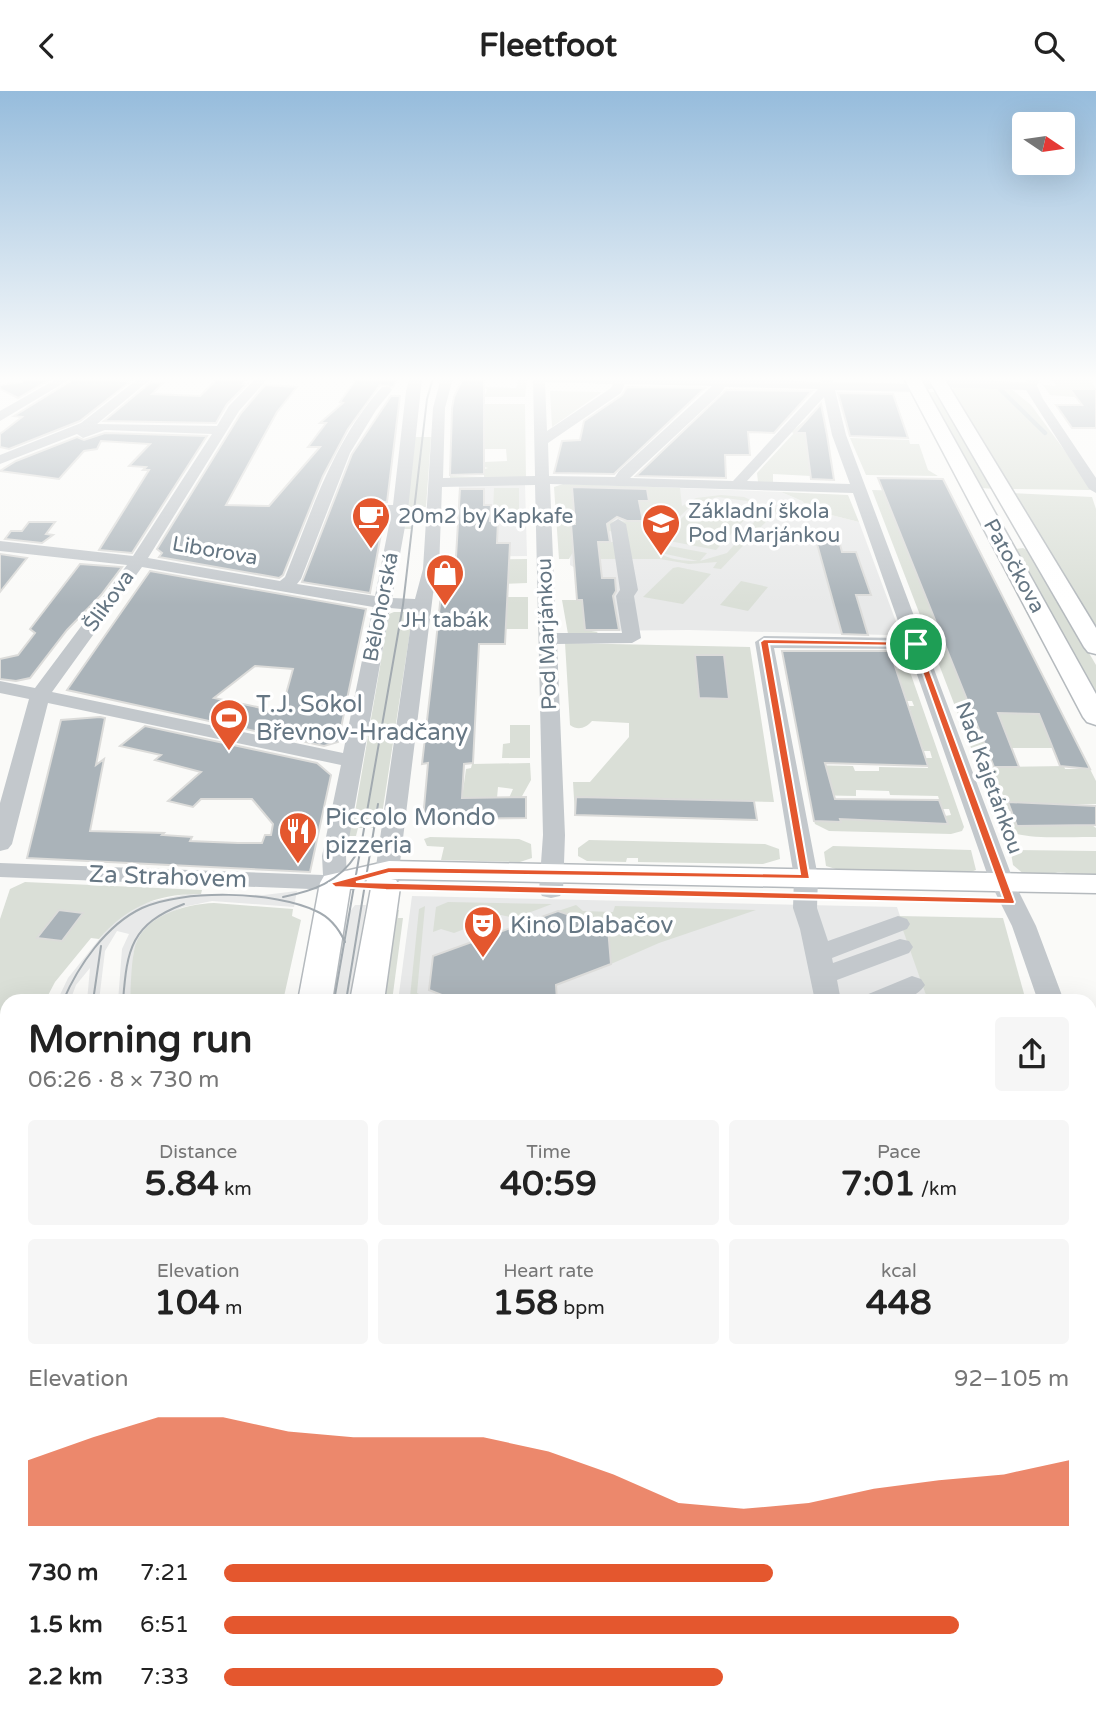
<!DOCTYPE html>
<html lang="en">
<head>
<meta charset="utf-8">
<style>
	body { margin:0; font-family:"Varela Round",sans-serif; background:#f6f6f6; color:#222; height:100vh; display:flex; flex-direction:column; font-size:26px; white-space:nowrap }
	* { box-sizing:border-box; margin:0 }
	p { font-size:23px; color:#767676 }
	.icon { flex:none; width:38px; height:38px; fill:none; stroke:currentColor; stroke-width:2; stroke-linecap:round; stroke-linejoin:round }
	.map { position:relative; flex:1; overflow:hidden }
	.panel { position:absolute; left:0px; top:903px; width:1097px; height:726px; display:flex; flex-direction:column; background:#fff; border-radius:21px 21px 0 0; box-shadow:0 7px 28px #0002 }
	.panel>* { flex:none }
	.needle { width:46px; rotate:103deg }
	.controls { position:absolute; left:1012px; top:21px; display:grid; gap:14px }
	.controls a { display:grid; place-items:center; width:63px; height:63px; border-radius:7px; background:#fff; box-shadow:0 7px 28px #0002; font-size:35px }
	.pin { position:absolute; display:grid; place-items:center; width:60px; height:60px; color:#fff; margin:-30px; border:4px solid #fff; border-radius:50%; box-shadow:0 2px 7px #0007 }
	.round { display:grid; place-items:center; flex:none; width:74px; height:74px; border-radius:7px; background:#f6f6f6 }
	.head { display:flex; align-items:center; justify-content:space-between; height:119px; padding:0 28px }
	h1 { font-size:38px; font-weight:800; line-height:52px }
	.metrics { display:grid; grid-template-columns:repeat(3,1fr); gap:10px; height:119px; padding:7px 28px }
	.metrics div { display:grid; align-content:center; border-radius:7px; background:#f6f6f6; text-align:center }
	.metrics b { font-size:35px; font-weight:800 }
	.metrics small { font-size:19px; font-weight:400 }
	.metrics p { font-size:19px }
	.chart { height:196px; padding:14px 28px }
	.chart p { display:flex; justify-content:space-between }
	.chart svg { width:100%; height:126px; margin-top:7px; fill:#e4572e; opacity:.7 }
	ul { padding:0 28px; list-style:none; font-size:23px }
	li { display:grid; grid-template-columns:112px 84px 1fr; align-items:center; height:52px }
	li i { height:18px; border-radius:9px; background:#e4572e }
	header { display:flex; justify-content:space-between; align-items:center; height:91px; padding:0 28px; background:#fff; font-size:32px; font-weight:800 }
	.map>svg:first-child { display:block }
	.built { fill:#e8e9e9 }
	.green { fill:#dadfd7; fill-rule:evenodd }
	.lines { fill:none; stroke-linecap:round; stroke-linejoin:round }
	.stream { stroke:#bbc7cb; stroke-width:4.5 }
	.building { fill:#aab3b9; stroke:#dcdcda; stroke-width:2; fill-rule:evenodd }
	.highway-tunnel-far1 { stroke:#d5d9db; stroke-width:45; stroke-dasharray:45 22; stroke-linecap:butt }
	.highway-tunnel { stroke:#d5d9db; stroke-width:58; stroke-dasharray:58 29; stroke-linecap:butt }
	.major-casing { stroke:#b5babe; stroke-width:3 }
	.highway-casing { stroke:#b4b9bd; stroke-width:3 }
	.minor { fill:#c3c8cc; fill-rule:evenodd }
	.major { fill:#fff; fill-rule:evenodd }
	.highway { fill:#fff; fill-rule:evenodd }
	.tram { stroke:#a2aab0; stroke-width:2 }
	.route { fill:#e4572e; stroke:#fff; stroke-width:2; fill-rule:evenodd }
	.labels { text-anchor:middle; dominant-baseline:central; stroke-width:7; stroke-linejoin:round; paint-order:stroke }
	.far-poi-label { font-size:21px; fill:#657683; stroke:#fff; text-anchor:start }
	.far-street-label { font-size:21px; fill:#657683; stroke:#fff }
	.poi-label { font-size:24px; fill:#657683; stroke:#fff; text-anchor:start }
	.street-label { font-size:24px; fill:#657683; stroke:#fff }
</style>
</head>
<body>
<header><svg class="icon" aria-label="back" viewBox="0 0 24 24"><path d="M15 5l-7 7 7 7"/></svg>Fleetfoot<svg class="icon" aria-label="search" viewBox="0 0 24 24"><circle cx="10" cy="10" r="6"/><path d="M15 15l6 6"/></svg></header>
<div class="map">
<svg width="1096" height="1628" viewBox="0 0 1096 1628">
	<rect width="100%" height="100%" fill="#fafaf8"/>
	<g class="built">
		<polygon points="525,393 527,465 456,466 459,394"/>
		<polygon points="570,393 781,401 802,410 811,419 859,431 898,536 896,539 887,544 689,539 585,540 582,509 577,509 575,477 570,474 571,433 579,433"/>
		<polygon points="297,800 294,816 212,810 183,816 160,827 142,842 134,860 130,910 118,910 122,858 129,843 117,840 105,860 99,910 87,910 90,877 76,894 70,910 57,910 68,887 109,836 123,823 144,812 187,803 264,804"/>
		<polygon points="412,805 897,816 928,910 398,910"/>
		<polygon points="355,814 366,814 350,910 328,910 342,831"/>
	</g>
	<g class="green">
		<polygon points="505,287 527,287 525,306 484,306 487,299 485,296 516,297 519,288"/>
		<polygon points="1049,287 1089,287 1096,298 1071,298 1096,308 1050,304 1043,294 1056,295 1053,290 1045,288"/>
		<polygon points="953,296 1010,297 1031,314 1085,387 1090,399 1010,398 952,301"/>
		<polygon points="550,300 602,301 552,336"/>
		<polygon points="928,301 938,301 994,398 981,397"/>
		<polygon points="484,313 525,313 526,389 450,390 450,385 484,386 484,378 488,377 484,376 484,371 507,370 506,358 484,358"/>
		<polygon points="808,327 824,328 827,342 805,342 811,385 773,383 773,392 758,391 757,382 794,342 791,341"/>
		<polygon points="414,346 431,346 426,416 412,416 411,438 404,438"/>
		<polygon points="850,347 909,349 910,353 919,353 928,379 938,385 866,384"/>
		<path d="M563 393 680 397 682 415 696 407 721 404 744 406 769 417H779L721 478 713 477 717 471 689 473 660 468H600L598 451H614L613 440 597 441 595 431 642 430 641 422 571 433 573 461 569 468H559L554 396ZM718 406 747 410 763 421 727 462 700 470 707 462 669 455 661 462 698 470C682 470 660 469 653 453L656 448 693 413Z"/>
		<polygon points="494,397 519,397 519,420 493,420"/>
		<path d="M872 399 911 400 889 416 893 425 928 426 901 445 906 457 943 458 915 480 921 494 942 495 946 515H929L935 531 976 532 1024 547 1031 561 947 560 954 577 1040 579 1054 606 966 604 968 612H964L965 616H969L973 623 1017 622 1063 626 1079 657H1010L986 654 988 663H983L984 667H990L994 676 1064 675 1065 678H1090L1096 690V713L1035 714 1033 711H1008L1011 720H1003L1005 725H1014L1017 735 1092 734 1096 737V746C1074 745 1015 751 1001 735Z"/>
		<polygon points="781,401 848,404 859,431 811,419 802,410"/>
		<polygon points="1012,402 1092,406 1096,418 1096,542"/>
		<polygon points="695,415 749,424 716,459 659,448"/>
		<polygon points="1023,457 1029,460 1096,574 1096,609 1015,458"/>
		<polygon points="527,468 527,492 497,493 497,483 443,484 445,469"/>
		<polygon points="678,476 711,483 683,513 643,506 673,477"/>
		<polygon points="741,490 768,496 748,520 720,514"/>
		<polygon points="493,506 528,506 528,538 491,538"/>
		<polygon points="562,509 583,509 585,539 598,541 595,543 568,543"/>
		<polygon points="394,521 413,521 380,737 358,737 356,745 347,745 354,727 389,523"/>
		<path d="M565 552 750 556 774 711 577 706 575 724 573 691H590L629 646V632L592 630C586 637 578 640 570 634ZM695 564H724L728 608 699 607Z"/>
		<polygon points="849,577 909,578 964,736 962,740 951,743 829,740 815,733 814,730 840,731 840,728 947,733 945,725 951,724 949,718 942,718 938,705 890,704 889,700 856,699 856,705 809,704 803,674 853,675 855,680 879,680 879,676 928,677 926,667 932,667 930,660 924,660 921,653 799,650 793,620 911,622 909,615 914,615 912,610 907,610 904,601 788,594 785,579"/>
		<polygon points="510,634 530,634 530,667 502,667 503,653 510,652"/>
		<polygon points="530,672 531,689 521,707 509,707 513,698 498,696 497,707 462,707 466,678 471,677 472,673"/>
		<polygon points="430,746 519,748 531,753 532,767 520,771 441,769 444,756 427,755 424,748"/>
		<polygon points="589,749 765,753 779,758 780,768 763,773 638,771 638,767 627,767 626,771 587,770 578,765 578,757"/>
		<polygon points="833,755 971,759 976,779 965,783 839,779 826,775 824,761"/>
		<path d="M1013 759 1096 760V787C1082 786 1067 780 1055 782L1053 786 1026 785 1013 774 1011 762Z"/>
		<path d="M25 791 202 799 201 803C158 802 126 816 99 848L91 847 55 891 45 910H7V955L2 956 0 969V828L10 798ZM59 819 82 822 62 850 38 847Z"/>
		<polygon points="448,811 552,813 515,827 501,824 454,842 441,838 433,841 436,816"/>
		<path d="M214 812 293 818 292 825 301 829 283 910H130C131 894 131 876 134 860 140 825 185 813 214 812Z"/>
		<polygon points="576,814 583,820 613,821 615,815 756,819 659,852 611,873 608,837 558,820"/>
		<polygon points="425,815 417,902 425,906 417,909 410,906 419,818"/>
		<polygon points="393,819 399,819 398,827 403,827 392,910 380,910"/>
		<polygon points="898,825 1003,827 1026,910 928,910"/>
		<polygon points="0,1120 7,1127 7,1214 0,1212"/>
		<polygon points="0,1227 7,1230 7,1295 0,1299"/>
	</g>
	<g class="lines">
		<polyline class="stream" points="1000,298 1045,342"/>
	</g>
	<g class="building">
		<polygon points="27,287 53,287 18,307 0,298 0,294 21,291"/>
		<polygon points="357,287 398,287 393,296 380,294 348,338 323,385 283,484 279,487 159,466 162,462 157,458 241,322 265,294 297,296 277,321 226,414 269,415 320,356 308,356 326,332 320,332 343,312 340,311"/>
		<polygon points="74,288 131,290 80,330 9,358 0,356 0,343 22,326 14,325"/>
		<polygon points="217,288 246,289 243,293 247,293 227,313 216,332 104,330 151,291 163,292 152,303 200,305"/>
		<polygon points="462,289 484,289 484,383 450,384 452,317 454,306"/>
		<polygon points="627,296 705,297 614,383 554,382 562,350 580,349 584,330 622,304"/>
		<polygon points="1070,298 1096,298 1096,337 1072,337 1056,314 1082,314"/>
		<polygon points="726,299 812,300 774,342 748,341 750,364 725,364 726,387 636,385"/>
		<polygon points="838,302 893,303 908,347 850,345"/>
		<polygon points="391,305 400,305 387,411 367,411 357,418 366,426 384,427 370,502 302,491 352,363"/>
		<polygon points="821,313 827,344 834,389 811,388 805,342 795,342"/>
		<polygon points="105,342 207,345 132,462 99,459 149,379 143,379 146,376 129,375 150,353 101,350 97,358 84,360 59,388 0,380 16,370 77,346 84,349"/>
		<polygon points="878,387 943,388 1090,678 1060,675 1039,623 998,622 1019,676 994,676"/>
		<polygon points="572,396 647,398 649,410 639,410 643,430 627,430 617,426 607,433 610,451 598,451 602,487 615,487 616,500 613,505 619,539 585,539 582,509 577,509 571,433 575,433"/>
		<polygon points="460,398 484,398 484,414 491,414 490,430 498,430 497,452 510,452 505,553 479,553 473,672 464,673 462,707 526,706 526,727 423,728 428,672 422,673 436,551 443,484 455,483"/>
		<polygon points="29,431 55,431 46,443 53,444 42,452 5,448 11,440 22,440"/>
		<polygon points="814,442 837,442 842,461 856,461 871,504 856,504 868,544 842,543"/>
		<polygon points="0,463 27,467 0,501"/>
		<polygon points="80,473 122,476 101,504 67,539 30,587 16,590 0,588 0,568 18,564 35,542 30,538"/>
		<path d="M150 480 366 518 338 651 324 655 67 599ZM255 575 293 578 281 621 214 607Z"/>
		<polygon points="782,560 890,560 928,675 825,672 835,708 939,709 948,733 840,728 841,731 814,730"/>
		<polygon points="695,564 724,564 729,608 699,607"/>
		<polygon points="100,626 105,627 96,674 104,668 90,740 164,742 162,744 192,746 190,750 238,752 262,752 265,744 271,744 273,733 252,708 201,708 193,716 168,710 201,681 155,669 161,664 120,655 145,635 317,672 331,684 310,781 27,767 61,629"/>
		<polygon points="576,706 754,710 757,729 575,724"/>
		<polygon points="1008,711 1096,715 1096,734 1017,735"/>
		<polygon points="59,819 83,822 62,850 37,847"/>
		<polygon points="558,820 608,837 611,873 556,894 557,910 457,910 429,899 433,865"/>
	</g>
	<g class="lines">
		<polyline class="highway-tunnel-far1" points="0,1188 7,1188"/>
		<polyline class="highway-tunnel" points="0,1312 7,1311"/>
		<defs>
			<g id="major">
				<polygon points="904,287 920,287 1096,603 1096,634 1087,631 1083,626"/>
				<polygon points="928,287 944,287 1096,537 1096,563 1088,561 1084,556"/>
				<polygon points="389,770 1096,784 1096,802 391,788 396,789 400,796 384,910 350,910 372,792 350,798 332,910 298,910 320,792 324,785"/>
				<polygon points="145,1622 201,1622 200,1628 144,1628"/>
				<polygon points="232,1622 288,1622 287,1628 231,1628"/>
			</g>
			<g id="highway">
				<polygon points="1090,1279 1096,1281 1096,1329 1090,1327"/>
				<polygon points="1090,1353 1096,1355 1096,1407 1090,1405"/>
			</g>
		</defs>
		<use href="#major" class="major-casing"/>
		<use href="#highway" class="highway-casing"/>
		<g class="minor">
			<polygon points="58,287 72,287 0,330 0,320"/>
			<path d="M139 287H152L97 333 217 335 229 315 256 287H268L239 320 148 467 280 490 285 486C312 420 333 350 382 296H390L392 299 376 319 350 362 301 488 297 493 375 505 391 424H367L359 419 367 414H393L406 300 410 287H422L408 419 392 507 415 508 423 478 433 317 441 287H453L445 317 443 387 535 385 533 287H729L821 291 820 287H832L833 291 917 293 923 292 918 291 917 287 1026 291 1028 287H1040L1037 295 1043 308 1096 387V402L1089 398 1026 299 939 296 917 301 835 299 846 344 1014 791 1036 835 1064 910H1038L1012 835 990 791 908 558 774 557 818 786 817 817 828 850 898 825 907 828 910 833 907 838 832 867 833 872 900 848 909 850 913 856 909 862 837 889 841 910H815L800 838 793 817 794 786 755 551 764 545 904 547 853 402 550 393 556 542H622L616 505 620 499 610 433 618 428 626 433 638 499 634 505 641 547 632 552 557 553 565 744 563 800 560 805 551 807 542 805 539 800 543 744 535 394 442 396 439 478 433 503 397 796 394 801 385 803 376 801 373 796 413 519 390 517 346 765 347 792 343 797 335 799 0 786V772L323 784 322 765 341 674 48 612 12 753 8 758 0 760V712L29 608 0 602V590L35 597 127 474 0 460V450L133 465 212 343 105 339 83 347 77 343 0 373V364L81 332ZM545 291 613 293 611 297 547 340ZM625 293 712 295 619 380 615 386 549 385 548 352 621 302ZM725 296 818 298 733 390 630 387 720 303ZM824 306 832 344 850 393 747 390ZM142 476 373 516 343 662 52 601Z"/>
			<path d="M912 885 921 888 925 894C912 914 882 910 862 910L866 904Z"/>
			<polygon points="1090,967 1096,968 1096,988 1090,987"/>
			<polygon points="0,1058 7,1060 7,1089 0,1086"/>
			<polygon points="1090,1503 1096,1503 1096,1545 1090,1544"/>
			<polygon points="188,1622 251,1622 250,1628 187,1628"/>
			<rect x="827" y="1622" width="44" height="6"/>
		</g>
		<use href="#major" class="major"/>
		<use href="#highway" class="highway"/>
		<g class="tram">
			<path d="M283 806C313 800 339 791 356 764"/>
			<path d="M63 910C78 875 106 834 142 817 183 798 275 800 316 820 330 826 339 838 345 851"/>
			<polyline points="93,910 101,855"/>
			<path d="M123 910C127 858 131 833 184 813"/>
			<polyline points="334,910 403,514 427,308 433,287"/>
			<polyline points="346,910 378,713"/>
		</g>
	</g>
	<linearGradient id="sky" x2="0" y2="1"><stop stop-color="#96bcdc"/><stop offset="0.56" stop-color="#fdfdfc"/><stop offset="1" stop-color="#fdfdfc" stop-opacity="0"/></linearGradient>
	<rect width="1096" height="514" fill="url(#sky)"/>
	<path class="route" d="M764 548 919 551 1015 811 1014 813 386 799 335 796 330 792 389 776 800 783 760 551ZM769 553 913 555 1003 807 356 791 389 782 810 788Z"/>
	<defs>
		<symbol id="cafe-pin" viewBox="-11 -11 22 30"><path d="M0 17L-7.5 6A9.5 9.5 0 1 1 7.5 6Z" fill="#e4572e" stroke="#fff"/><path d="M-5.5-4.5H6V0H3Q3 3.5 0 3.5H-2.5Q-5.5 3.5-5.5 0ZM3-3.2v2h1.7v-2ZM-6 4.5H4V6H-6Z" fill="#fff"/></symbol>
		<symbol id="school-pin" viewBox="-11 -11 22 30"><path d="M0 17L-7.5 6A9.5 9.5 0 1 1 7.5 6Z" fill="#e4572e" stroke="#fff"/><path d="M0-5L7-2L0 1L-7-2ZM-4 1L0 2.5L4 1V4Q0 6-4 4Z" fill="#fff"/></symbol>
		<symbol id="shop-pin" viewBox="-11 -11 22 30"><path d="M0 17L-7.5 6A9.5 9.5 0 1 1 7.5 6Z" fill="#e4572e" stroke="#fff"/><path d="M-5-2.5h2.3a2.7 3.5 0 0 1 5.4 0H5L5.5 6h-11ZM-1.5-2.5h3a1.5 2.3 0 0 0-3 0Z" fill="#fff"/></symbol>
		<symbol id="stadium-pin" viewBox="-11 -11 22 30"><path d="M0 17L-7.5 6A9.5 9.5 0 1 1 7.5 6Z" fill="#e4572e" stroke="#fff"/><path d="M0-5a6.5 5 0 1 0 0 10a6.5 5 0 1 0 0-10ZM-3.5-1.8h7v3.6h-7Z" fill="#fff"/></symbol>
		<symbol id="restaurant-pin" viewBox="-11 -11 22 30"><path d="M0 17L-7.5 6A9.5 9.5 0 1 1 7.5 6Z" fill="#e4572e" stroke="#fff"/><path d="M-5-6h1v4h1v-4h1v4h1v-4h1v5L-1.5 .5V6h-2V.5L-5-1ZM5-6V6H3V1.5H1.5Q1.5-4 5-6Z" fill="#fff"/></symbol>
		<symbol id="theatre-pin" viewBox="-11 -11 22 30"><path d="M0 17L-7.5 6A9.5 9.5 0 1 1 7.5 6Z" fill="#e4572e" stroke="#fff"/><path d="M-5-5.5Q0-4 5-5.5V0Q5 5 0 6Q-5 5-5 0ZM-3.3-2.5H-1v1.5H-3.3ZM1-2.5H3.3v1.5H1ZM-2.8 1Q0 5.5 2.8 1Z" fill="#fff"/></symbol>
	</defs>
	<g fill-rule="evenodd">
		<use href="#cafe-pin" x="349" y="403" width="44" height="60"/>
		<use href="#school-pin" x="639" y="410" width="44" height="60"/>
		<use href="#shop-pin" x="423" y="460" width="44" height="60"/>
		<use href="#stadium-pin" x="207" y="605" width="44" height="60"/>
		<use href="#restaurant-pin" x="276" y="718" width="44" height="60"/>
		<use href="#theatre-pin" x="461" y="812" width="44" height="60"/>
	</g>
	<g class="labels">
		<g class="far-poi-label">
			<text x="688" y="420">Základní škola<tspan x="688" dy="24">Pod Marjánkou</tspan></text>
			<text x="398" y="425">20m2 by Kapkafe</text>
			<text x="445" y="529" text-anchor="middle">JH tabák</text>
		</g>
		<g class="far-street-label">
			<text transform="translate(215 460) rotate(10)">Liborova</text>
			<text transform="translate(1014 475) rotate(61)">Patočkova</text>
			<text transform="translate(109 510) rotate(-54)">Šlikova</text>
			<text transform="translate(381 516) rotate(-79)">Bělohorská</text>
			<text transform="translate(547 543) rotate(-92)">Pod Marjánkou</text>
			<text transform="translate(989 687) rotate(70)">Nad Kajetánkou</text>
		</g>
		<g class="poi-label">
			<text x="256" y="613">T.J. Sokol<tspan x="256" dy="28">Břevnov-Hradčany</tspan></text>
			<text x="325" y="726">Piccolo Mondo<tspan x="325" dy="28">pizzeria</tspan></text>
			<text x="510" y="834">Kino Dlabačov</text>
		</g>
		<g class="street-label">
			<text transform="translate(168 786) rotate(2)">Za Strahovem</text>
		</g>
	</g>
</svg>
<div class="controls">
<a><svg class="needle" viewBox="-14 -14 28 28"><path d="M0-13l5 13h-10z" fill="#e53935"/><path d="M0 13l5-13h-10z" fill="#767676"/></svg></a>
</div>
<div class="pin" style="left:916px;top:553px;background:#1e9e55"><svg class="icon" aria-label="arrive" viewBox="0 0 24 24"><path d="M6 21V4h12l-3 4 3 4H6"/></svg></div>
<section class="panel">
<div class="head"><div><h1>Morning run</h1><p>06:26 · 8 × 730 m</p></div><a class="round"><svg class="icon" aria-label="share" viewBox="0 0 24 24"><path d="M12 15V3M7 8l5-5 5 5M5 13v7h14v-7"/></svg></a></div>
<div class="metrics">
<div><p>Distance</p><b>5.84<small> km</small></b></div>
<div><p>Time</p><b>40:59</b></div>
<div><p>Pace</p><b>7:01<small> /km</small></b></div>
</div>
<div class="metrics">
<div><p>Elevation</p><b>104<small> m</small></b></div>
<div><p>Heart rate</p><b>158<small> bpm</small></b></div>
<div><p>kcal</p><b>448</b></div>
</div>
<div class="chart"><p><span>Elevation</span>92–105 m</p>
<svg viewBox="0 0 160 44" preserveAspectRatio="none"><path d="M0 44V21L10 13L20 6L30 6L40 11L50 13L60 13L70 13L80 18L90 26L100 36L110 38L120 36L130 31L140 28L150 26L160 21V44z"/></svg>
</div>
<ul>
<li><b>730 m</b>7:21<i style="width:65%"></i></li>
<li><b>1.5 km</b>6:51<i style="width:87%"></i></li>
<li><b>2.2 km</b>7:33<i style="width:59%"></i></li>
</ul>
</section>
</div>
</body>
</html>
